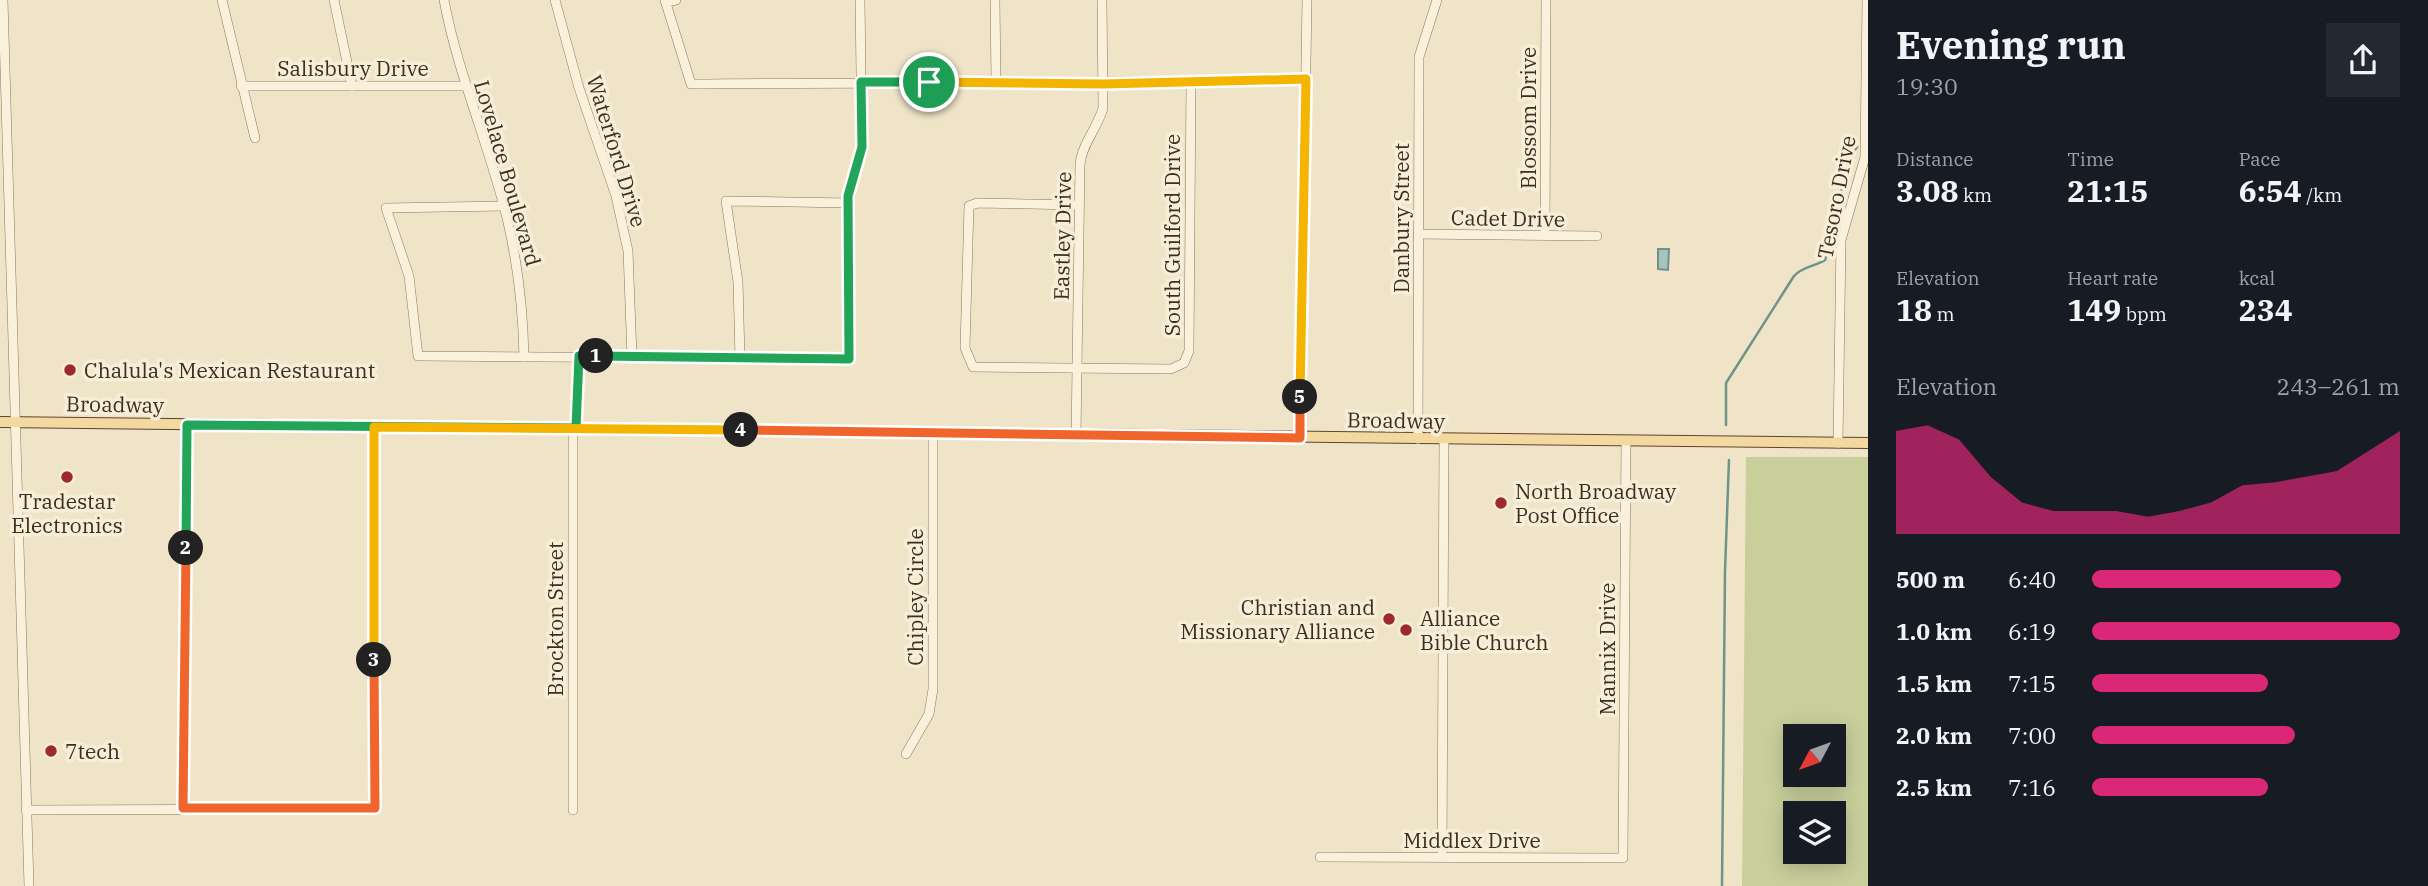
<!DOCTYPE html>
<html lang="en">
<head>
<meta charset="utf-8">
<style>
	body { margin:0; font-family:"IBM Plex Serif",serif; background:#242831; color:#f1f3f6; height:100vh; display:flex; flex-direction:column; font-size:26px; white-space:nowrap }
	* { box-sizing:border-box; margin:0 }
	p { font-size:23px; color:#9ea1a6 }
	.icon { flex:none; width:38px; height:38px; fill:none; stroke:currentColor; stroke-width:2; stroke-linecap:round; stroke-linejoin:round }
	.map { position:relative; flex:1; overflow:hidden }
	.drawer { display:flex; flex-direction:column; background:#171b24; width:560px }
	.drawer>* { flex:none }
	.needle { width:46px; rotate:229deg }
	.buttons { position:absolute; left:1783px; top:724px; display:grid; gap:14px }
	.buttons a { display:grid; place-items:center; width:63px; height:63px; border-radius:0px; background:#171b24; box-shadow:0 4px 18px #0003; font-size:35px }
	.pin { position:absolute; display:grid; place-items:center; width:60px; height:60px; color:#fff; margin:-30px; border:4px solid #fff; border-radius:50%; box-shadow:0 2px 7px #0007 }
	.km { position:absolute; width:35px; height:35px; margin:-18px; border-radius:50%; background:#222; color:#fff; font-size:19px; line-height:35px; text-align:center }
	.round { display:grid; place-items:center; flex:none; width:74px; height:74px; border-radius:0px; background:#242831 }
	.headline { display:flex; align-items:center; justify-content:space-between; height:119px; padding:0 28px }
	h1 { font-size:38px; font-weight:700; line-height:52px }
	.figures { display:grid; grid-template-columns:repeat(3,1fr); gap:10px; height:119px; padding:7px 28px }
	.figures div { display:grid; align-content:center }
	.figures b { font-size:30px; font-weight:700 }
	.figures small { font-size:19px; font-weight:400 }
	.figures p { font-size:19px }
	.chart { height:196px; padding:14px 28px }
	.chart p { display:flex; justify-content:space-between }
	.chart svg { width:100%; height:126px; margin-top:7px; fill:#db2777; opacity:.7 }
	ul { padding:0 28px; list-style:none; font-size:23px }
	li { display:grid; grid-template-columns:112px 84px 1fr; align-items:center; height:52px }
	li i { height:18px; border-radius:9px; background:#db2777 }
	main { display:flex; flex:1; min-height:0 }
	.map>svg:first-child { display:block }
	.green { fill:#c9cf9b; fill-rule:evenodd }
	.water { fill:#a9c4bc; stroke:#6f938a; stroke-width:2 }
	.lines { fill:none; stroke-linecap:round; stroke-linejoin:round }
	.stream { stroke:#6f938a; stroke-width:2.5 }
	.minor-casing { stroke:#8d765c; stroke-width:10 }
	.major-casing { stroke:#5b4430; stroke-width:12 }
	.minor { stroke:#faf1dc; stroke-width:9 }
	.major { stroke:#f3d9a0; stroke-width:10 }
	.split-1-casing { stroke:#fff; stroke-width:14 }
	.split-2-casing { stroke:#fff; stroke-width:14 }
	.split-3-casing { stroke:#fff; stroke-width:14 }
	.split-4-casing { stroke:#fff; stroke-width:14 }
	.split-5-casing { stroke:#fff; stroke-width:14 }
	.split-6-casing { stroke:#fff; stroke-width:14 }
	.split-1 { stroke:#22a559; stroke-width:9 }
	.split-2 { stroke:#22a559; stroke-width:9 }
	.split-3 { stroke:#f0652b; stroke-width:9 }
	.split-4 { stroke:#f5b400; stroke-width:9 }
	.split-5 { stroke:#f0652b; stroke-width:9 }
	.split-6 { stroke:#f5b400; stroke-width:9 }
	.poi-dot { fill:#9e2a2b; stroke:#f7eed8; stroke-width:2.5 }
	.labels { text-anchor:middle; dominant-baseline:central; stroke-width:7; stroke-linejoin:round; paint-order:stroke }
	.street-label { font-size:21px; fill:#3d2e20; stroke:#f7eed8 }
	.poi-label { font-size:21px; fill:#3d2e20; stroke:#f7eed8; text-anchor:start }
</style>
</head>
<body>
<main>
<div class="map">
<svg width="1868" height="886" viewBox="0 0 1868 886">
	<rect width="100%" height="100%" fill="#f0e4c8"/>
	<path class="green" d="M1746 457H1868V886H1742ZM1796 737H1834V775H1796ZM1796 814H1834V852H1796Z"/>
	<polygon class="water" points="1658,249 1669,249 1668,270 1658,269"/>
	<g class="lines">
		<g class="stream">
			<path d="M1726 425V383L1794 276C1803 266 1814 267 1825 260L1849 158 1857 147"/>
			<polyline points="1722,886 1725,571 1729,460"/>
		</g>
		<defs>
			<g id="minor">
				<polyline points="3,0 29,886"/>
				<polyline points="222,0 255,138"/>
				<polyline points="334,0 352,86"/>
				<path d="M444 0C458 75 489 144 507 218 518 264 523 309 524 357"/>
				<polyline points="555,0 579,88 616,196 628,251 632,357"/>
				<path d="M665 0 691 84C896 82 1101 84 1306 79"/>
				<polyline points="995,0 996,81"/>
				<polyline points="666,2 676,0"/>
				<polyline points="241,86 466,86"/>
				<polyline points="1079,205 977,203 969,206 965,348 973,367 1171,369 1184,363 1189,351 1191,82"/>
				<polyline points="503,206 386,208 409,276 418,356 849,359 848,196 862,147 860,0"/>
				<polyline points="1418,234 1597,236"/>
				<polyline points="1545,235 1546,0"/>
				<polyline points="740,358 738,282 726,201 848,203"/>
				<polyline points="573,428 573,810"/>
				<polyline points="576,428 579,356"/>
				<path d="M1076 436 1080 164C1082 144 1098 127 1103 108L1102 0"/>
				<polyline points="1300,438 1307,0"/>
				<polyline points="1418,439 1419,57 1437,0"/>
				<polyline points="1838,443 1841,240 1865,157 1867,0"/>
				<polyline points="906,754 929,714 933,689 933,433"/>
				<polyline points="183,808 187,425"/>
				<polyline points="26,810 375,809 374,427"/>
				<polyline points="1320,857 1623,858 1626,441"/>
				<polyline points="1442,857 1444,439"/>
			</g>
			<polyline id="major" points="0,422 1868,443"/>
		</defs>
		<use href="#minor" class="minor-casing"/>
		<use href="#major" class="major-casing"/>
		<use href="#minor" class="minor"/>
		<use href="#major" class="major"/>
	</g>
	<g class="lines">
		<defs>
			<polyline id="split-1" points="596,356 849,359 848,196 862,147 861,82 929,82"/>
			<polyline id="split-2" points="186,548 187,425 576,428 579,356 596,356"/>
			<polyline id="split-3" points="186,548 183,808 375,808 374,660"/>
			<polyline id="split-4" points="374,660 374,427 741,430"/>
			<polyline id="split-5" points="741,430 1300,438 1300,397"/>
			<polyline id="split-6" points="929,82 1103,84 1306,79 1300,397"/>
		</defs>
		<use href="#split-1" class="split-1-casing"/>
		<use href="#split-2" class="split-2-casing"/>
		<use href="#split-3" class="split-3-casing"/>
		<use href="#split-4" class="split-4-casing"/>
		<use href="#split-5" class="split-5-casing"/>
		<use href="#split-6" class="split-6-casing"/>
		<use href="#split-1" class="split-1"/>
		<use href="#split-2" class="split-2"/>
		<use href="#split-3" class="split-3"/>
		<use href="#split-4" class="split-4"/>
		<use href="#split-5" class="split-5"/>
		<use href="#split-6" class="split-6"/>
	</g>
	<g class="poi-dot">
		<circle cx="70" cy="370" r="7"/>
		<circle cx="67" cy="477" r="7"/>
		<circle cx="1501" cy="503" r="7"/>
		<circle cx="1389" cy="619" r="7"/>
		<circle cx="1406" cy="630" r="7"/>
		<circle cx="51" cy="751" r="7"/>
	</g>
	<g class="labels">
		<g class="street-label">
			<text x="353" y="68">Salisbury Drive</text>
			<text transform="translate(1528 118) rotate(-90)">Blossom Drive</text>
			<text transform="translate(617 151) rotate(73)">Waterford Drive</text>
			<text transform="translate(508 173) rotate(74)">Lovelace Boulevard</text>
			<text transform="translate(1836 197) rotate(-79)">Tesoro Drive</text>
			<text transform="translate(1401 218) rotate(-90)">Danbury Street</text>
			<text transform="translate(1508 218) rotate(1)">Cadet Drive</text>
			<text transform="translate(1172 235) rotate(-90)">South Guilford Drive</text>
			<text transform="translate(1062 236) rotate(-89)">Eastley Drive</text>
			<text transform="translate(115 404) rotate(1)">Broadway</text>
			<text transform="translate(1396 420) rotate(1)">Broadway</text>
			<text transform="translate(915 597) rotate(-90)">Chipley Circle</text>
			<text transform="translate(555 619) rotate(-90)">Brockton Street</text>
			<text transform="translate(1607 649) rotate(-90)">Mannix Drive</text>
			<text x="1472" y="840">Middlex Drive</text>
		</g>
		<g class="poi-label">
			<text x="84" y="370">Chalula's Mexican Restaurant</text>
			<text x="1515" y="491">North Broadway<tspan x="1515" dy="24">Post Office</tspan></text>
			<text x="67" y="501" text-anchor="middle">Tradestar<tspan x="67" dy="24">Electronics</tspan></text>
			<text x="1375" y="607" text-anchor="end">Christian and<tspan x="1375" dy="24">Missionary Alliance</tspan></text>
			<text x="1420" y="618">Alliance<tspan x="1420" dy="24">Bible Church</tspan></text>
			<text x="65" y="751">7tech</text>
		</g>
	</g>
</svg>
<div class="buttons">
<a><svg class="needle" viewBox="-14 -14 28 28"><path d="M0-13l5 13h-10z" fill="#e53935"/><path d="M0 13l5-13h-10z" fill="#9ea1a6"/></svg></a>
<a><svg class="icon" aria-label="layers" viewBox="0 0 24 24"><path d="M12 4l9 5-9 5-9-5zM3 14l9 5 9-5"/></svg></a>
</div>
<div class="pin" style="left:929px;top:82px;background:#1e9e55"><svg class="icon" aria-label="arrive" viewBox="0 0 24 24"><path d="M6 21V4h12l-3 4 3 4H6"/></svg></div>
<b class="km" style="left:596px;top:356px">1</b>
<b class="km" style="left:186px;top:548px">2</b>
<b class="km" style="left:374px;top:660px">3</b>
<b class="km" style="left:741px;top:430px">4</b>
<b class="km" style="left:1300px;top:397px">5</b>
</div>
<section class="drawer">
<div class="headline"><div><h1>Evening run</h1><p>19:30</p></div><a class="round"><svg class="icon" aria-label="share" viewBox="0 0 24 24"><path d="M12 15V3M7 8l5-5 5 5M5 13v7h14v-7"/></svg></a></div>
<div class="figures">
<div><p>Distance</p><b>3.08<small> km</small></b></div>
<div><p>Time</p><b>21:15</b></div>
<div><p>Pace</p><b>6:54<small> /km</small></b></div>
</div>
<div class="figures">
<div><p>Elevation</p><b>18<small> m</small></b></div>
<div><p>Heart rate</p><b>149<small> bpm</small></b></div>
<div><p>kcal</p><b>234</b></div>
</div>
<div class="chart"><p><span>Elevation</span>243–261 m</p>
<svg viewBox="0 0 160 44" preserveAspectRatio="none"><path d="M0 44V8L10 6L20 11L30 24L40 33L50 36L60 36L70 36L80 38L90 36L100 33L110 27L120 26L130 24L140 22L150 15L160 8V44z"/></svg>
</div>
<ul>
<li><b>500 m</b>6:40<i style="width:81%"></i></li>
<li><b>1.0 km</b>6:19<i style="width:100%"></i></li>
<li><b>1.5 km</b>7:15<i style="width:57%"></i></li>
<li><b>2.0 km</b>7:00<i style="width:66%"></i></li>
<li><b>2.5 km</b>7:16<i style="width:57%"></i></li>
</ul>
</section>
</main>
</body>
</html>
